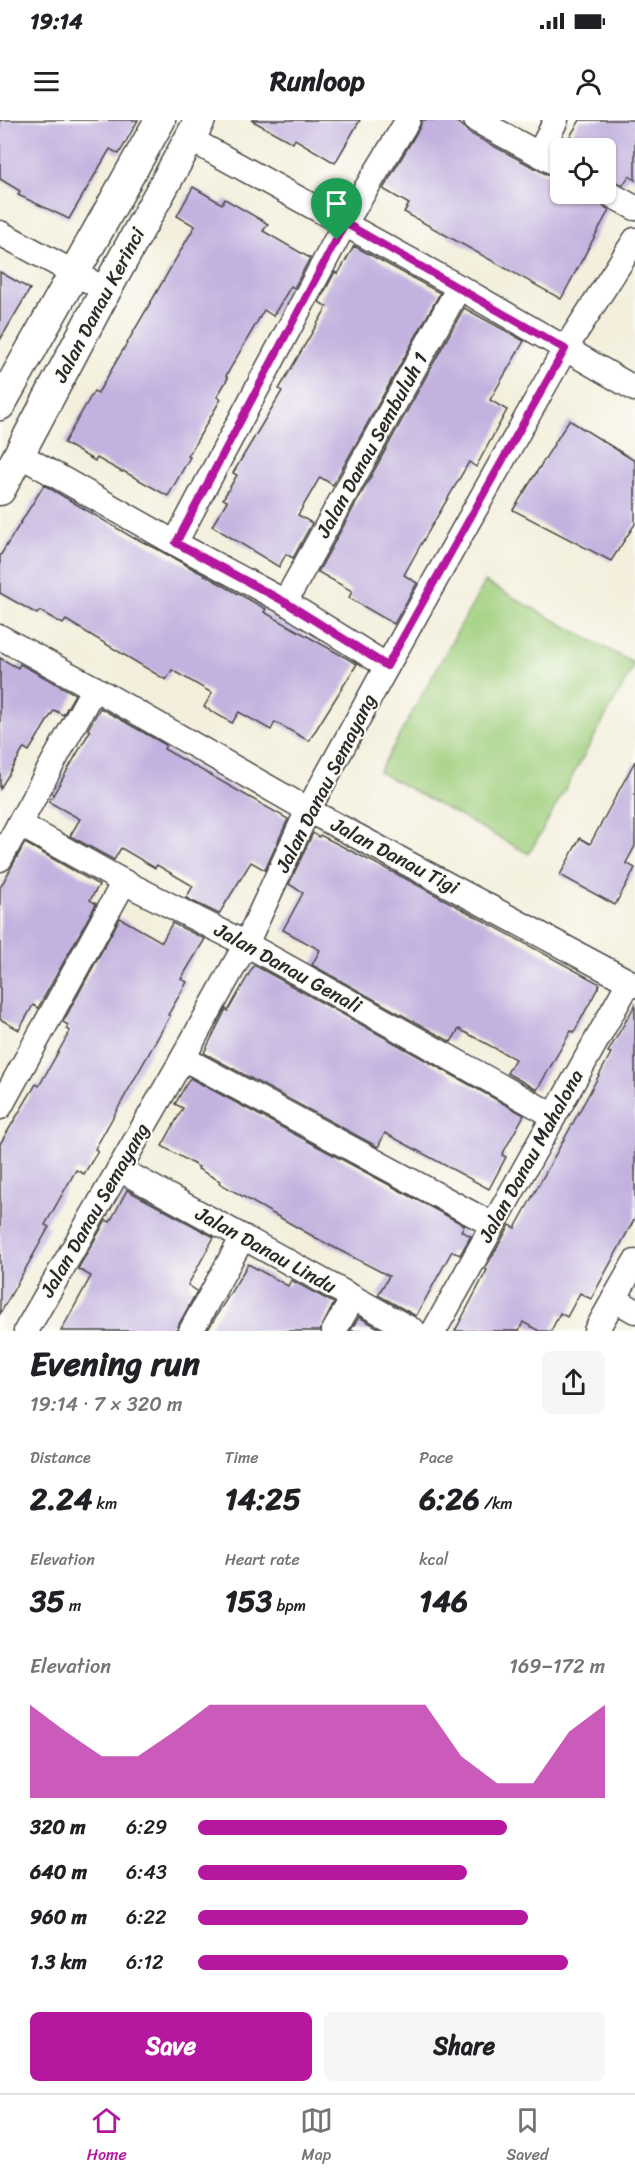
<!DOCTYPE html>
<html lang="en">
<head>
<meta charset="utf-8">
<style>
	body { margin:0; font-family:Sriracha,sans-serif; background:#f6f6f6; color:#202124; height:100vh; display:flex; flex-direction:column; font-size:22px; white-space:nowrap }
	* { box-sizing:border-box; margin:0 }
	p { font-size:20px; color:#757577 }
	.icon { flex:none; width:33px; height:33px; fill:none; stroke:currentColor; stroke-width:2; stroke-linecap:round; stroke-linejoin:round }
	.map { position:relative; height:1211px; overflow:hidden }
	.side { display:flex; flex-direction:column; background:#fff; flex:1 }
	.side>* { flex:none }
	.controls { position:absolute; left:550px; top:18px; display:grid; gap:12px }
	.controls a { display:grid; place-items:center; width:66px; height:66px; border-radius:9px; background:#fff; box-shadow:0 2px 4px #0004; font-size:30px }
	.pin { position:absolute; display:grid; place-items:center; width:51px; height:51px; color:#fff; margin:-62px -26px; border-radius:50% 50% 50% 0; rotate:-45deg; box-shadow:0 0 6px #0007 }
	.pin .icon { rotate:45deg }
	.round { display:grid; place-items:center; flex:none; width:63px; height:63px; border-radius:9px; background:#f6f6f6 }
	.summary { display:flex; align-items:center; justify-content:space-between; height:102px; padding:0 30px }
	h1 { font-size:33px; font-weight:800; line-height:45px }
	.figures { display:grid; grid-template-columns:repeat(3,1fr); gap:9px; height:102px; padding:6px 30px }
	.figures div { display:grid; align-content:center }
	.figures b { font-size:30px; font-weight:800 }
	.figures small { font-size:16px; font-weight:400 }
	.figures p { font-size:16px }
	.chart { height:168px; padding:12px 30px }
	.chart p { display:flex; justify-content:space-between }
	.chart svg { width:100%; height:108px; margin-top:6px; fill:#b5179e; opacity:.7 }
	.action { display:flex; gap:12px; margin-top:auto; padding:12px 30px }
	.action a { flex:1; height:69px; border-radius:9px; background:#b5179e; color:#fff; font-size:24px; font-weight:800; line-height:69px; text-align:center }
	.action a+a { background:#f6f6f6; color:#202124 }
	ul { padding:0 30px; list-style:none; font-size:20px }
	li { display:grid; grid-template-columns:96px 72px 1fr; align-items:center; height:45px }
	li i { height:15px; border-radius:8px; background:#b5179e }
	.status { display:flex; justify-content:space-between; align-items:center; height:42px; padding:0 30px; background:#fff; direction:ltr }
	.status svg { height:16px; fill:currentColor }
	header { display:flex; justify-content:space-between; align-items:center; height:78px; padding:0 30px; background:#fff; font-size:27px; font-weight:800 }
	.menu { display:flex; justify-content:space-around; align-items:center; height:84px; border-top:2px solid #e0e0e0; background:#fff; font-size:16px; color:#757577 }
	.menu a { display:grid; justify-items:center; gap:3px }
	.menu .active { color:#b5179e }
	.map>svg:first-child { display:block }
	.green { fill:#9fce7c; stroke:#657c54; stroke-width:1.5 }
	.building { fill:#c3b2df }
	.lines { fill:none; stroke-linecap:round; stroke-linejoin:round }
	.minor-casing { stroke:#494846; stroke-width:27 }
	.tertiary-casing { stroke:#494846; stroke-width:33 }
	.minor { stroke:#fff; stroke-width:24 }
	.tertiary { stroke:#fff; stroke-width:30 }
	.route-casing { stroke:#fff; stroke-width:12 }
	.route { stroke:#b5179e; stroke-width:8 }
	.labels { text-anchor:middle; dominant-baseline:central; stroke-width:4.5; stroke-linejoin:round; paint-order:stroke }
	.street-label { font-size:20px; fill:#2b2b2b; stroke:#fdfcf7 }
</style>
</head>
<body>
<div class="status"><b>19:14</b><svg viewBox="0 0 49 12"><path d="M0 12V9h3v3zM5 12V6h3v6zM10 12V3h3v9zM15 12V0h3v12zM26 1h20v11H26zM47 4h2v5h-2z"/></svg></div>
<header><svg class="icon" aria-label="menu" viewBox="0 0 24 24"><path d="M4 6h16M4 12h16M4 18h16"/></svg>Runloop<svg class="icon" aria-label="person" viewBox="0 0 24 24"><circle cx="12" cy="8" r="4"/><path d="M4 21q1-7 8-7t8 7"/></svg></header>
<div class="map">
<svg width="635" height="1211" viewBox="0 0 635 1211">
	<rect width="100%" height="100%" fill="#fdfcf7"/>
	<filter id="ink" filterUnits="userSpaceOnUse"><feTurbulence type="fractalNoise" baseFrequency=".0167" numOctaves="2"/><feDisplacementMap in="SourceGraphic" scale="12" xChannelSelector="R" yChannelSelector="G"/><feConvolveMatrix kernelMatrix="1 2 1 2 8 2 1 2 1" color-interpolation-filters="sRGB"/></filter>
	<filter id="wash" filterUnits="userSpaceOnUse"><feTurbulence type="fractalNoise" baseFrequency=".008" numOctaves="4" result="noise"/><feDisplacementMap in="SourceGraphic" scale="24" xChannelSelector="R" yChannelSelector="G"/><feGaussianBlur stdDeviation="1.35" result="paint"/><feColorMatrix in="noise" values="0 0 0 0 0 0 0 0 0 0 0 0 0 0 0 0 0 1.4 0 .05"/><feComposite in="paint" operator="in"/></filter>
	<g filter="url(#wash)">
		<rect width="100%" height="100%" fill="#f3efdc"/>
		<polygon class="green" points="485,462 635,544 529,734 379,652"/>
		<g id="blocks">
			<g class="building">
				<polygon points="0,0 138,0 119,34 110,29 69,99 18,75 20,71 0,59"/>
				<polygon points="251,0 360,0 335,43 295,19 293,23"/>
				<polygon points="422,0 453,0 463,6 469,13 561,62 561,74 592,74 594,80 609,90 561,179 404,92 409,84 383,69 420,7"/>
				<polygon points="580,0 635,0 635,60 629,56 623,65 606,58 606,28 563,28"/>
				<polygon points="193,67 222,84 225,79 268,104 263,111 310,138 294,168 291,166 273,196 264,190 226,256 228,258 217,277 221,279 188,336 190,337 168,376 123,351 122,352 97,338 95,341 64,323 94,271 98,273 195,106 177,96"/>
				<polygon points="354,126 440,173 333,365 320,357 298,395 312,403 293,438 286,434 279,447 212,406 227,381 223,379 237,355 233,353 282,271 279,269 327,187 319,182 335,152 338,154"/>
				<polygon points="0,152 30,169 0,220"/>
				<polygon points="464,188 524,221 490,280 507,290 476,347 469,342 420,426 404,455 417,463 394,504 349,478 352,471 318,452"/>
				<polygon points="569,300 635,341 635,404 611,441 513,390"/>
				<polygon points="44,365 135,419 135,418 157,429 266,489 264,492 357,544 309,621 275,602 271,610 239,592 232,603 204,587 212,573 172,550 166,560 66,500 63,504 40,491 37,494 0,473 0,436"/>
				<polygon points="0,538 18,548 20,544 75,574 63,595 54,590 29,631 24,628 0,669"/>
				<polygon points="100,588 166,625 164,629 288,699 265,750 251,742 219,794 186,778 193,766 157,745 155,748 121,728 114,740 70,716 80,699 49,682 90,611 88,609"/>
				<polygon points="635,641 635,726 626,743 635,748 615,785 560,755 580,718 590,724"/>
				<polygon points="313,713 319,717 320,715 410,761 600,864 574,912 571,911 537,970 507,953 515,939 459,909 451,922 312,845 320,830 283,810 303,773 289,764"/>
				<polygon points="25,723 99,765 90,780 96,784 38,888 33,885 19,910 0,899 0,768"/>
				<polygon points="120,798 162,822 172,803 205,819 181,859 187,862 168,895 170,896 95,1029 98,1031 84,1054 76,1050 45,1105 49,1107 0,1194 0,1024 36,964 39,966 70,911 66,909 68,905 63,902"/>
				<polygon points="254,845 524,995 502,1035 506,1037 489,1069 385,1013 378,1027 204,933 226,889 228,891"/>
				<polygon points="635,885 635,1098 591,1179 580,1173 567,1197 560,1193 551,1211 539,1211 523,1202 519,1211 455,1211 487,1150 485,1149 510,1105 515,1108 584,983 611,933 608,932"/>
				<polygon points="190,958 464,1105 461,1111 471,1116 460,1135 452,1131 416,1196 378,1175 389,1156 316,1118 219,1063 220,1061 198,1049 199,1047 162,1026 183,988 175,984"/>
				<polygon points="127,1070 214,1117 188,1165 197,1171 179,1204 177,1211 61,1211 91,1156 78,1149 106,1100 110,1102"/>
				<polygon points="248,1144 288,1166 291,1160 334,1183 320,1211 207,1211"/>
				<polygon points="359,1197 384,1211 350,1211"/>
			</g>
		</g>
	</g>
	<g filter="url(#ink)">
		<use href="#blocks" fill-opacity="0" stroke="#494846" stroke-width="1.5"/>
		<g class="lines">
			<defs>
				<g id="minor">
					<polyline points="476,0 561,46"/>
					<polyline points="190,19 459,167 635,269"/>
					<polyline points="539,34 556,0"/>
					<polyline points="606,72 635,88"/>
					<polyline points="0,113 106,170"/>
					<polyline points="20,335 175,423 285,482 387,546"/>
					<polyline points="175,423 345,103 408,0"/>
					<polyline points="285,482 459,167"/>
					<polyline points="0,517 94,568 308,690 635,865"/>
					<polyline points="19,704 124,762 246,824 554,996"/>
					<polyline points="0,739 94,568"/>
					<polyline points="183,938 493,1105"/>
					<polyline points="0,987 124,762"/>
					<polyline points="119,1049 414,1211"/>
					<polyline points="614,1179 635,1191"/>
					<polyline points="26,1211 183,938 246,824 308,690 387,546 565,229 635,120"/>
					<polyline points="191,1211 243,1117"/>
					<polyline points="334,1211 353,1178"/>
					<polyline points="434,1211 629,862"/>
					<polyline points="596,1211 635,1142"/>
				</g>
				<g id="tertiary">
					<polyline points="0,285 160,0"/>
					<polyline points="0,370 106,170 200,0"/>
				</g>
			</defs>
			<use href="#minor" class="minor-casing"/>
			<use href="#tertiary" class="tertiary-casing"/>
			<use href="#minor" class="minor"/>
			<use href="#tertiary" class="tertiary"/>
		</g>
	</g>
	<g class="lines" filter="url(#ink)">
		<defs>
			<polygon id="route" points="345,103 565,229 387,546 285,482 176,423"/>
		</defs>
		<use href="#route" class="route-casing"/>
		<use href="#route" class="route"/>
	</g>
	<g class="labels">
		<g class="street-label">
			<text transform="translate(99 185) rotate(-62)">Jalan Danau Kerinci</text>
			<text transform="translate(372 325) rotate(-61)">Jalan Danau Sembuluh 1</text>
			<text transform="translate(326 663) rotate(-63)">Jalan Danau Semayang</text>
			<text transform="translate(395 736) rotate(28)">Jalan Danau Tigi</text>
			<text transform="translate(288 848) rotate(29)">Jalan Danau Genali</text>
			<text transform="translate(531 1036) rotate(-61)">Jalan Danau Mahalona</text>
			<text transform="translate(95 1090) rotate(-60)">Jalan Danau Semayang</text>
			<text transform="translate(266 1130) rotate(29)">Jalan Danau Lindu</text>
		</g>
	</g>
</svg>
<div class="controls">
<a><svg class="icon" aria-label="locate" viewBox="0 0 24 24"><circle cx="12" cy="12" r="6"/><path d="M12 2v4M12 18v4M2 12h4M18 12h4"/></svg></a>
</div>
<div class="pin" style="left:337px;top:120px;background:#1e9e55"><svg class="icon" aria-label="arrive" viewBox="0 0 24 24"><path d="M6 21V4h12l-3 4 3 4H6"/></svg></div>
</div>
<section class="side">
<div class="summary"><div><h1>Evening run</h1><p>19:14 · 7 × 320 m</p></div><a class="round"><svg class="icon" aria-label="share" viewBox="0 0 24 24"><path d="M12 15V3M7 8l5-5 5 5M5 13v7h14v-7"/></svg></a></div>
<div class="figures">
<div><p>Distance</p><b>2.24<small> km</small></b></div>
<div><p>Time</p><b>14:25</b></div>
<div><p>Pace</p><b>6:26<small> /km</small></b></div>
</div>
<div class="figures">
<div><p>Elevation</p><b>35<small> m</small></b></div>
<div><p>Heart rate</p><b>153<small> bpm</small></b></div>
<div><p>kcal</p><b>146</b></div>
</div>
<div class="chart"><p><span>Elevation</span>169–172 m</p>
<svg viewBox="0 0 160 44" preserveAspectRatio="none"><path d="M0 44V6L10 17L20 27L30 27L40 17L50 6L60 6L70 6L80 6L90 6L100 6L110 6L120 27L130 38L140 38L150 17L160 6V44z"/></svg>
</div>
<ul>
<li><b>320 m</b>6:29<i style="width:76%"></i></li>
<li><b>640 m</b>6:43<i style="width:66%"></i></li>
<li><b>960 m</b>6:22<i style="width:81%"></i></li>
<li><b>1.3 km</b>6:12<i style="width:91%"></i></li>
</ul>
<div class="action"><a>Save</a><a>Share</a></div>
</section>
<nav class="menu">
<a class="active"><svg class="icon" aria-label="home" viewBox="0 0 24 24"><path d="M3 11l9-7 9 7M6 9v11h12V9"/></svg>Home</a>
<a><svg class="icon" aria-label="map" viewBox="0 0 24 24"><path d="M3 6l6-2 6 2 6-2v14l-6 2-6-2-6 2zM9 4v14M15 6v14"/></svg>Map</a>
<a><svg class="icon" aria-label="saved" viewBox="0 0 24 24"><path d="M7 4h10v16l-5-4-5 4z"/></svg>Saved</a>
</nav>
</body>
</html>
